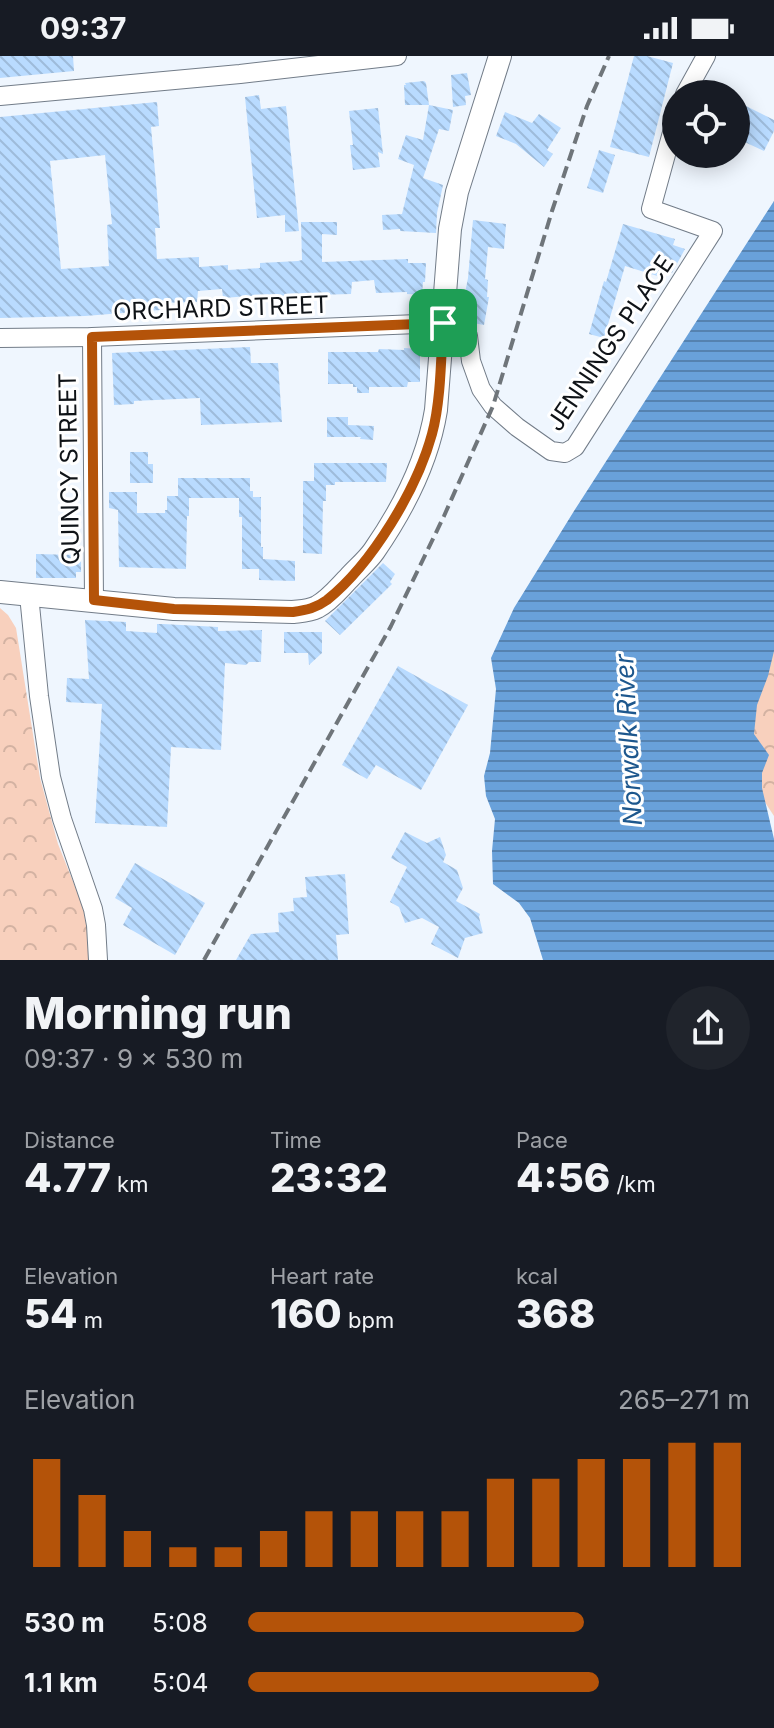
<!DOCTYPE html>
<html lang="en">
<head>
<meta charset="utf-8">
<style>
	body { margin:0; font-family:Inter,sans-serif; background:#20242c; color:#f1f3f6; height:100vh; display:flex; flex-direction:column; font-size:30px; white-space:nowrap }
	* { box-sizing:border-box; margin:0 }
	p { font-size:26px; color:#9ea1a6 }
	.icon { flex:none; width:44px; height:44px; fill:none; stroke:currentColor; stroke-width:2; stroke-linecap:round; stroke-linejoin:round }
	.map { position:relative; height:904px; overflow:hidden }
	.panel { display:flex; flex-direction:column; background:#171b24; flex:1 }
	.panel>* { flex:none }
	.fabs { position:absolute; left:662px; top:24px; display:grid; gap:16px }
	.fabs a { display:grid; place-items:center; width:88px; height:88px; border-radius:50%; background:#171b24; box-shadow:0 4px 20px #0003; font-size:40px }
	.pin { position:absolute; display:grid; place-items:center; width:68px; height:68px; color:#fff; margin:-34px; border-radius:16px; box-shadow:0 4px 12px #0006 }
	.round { display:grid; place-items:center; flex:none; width:84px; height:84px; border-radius:42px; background:#20242c }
	.overview { display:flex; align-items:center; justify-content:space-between; height:136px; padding:0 24px }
	h1 { font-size:44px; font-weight:800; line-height:60px }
	.figures { display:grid; grid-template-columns:repeat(3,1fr); gap:12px; height:136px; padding:8px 24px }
	.figures div { display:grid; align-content:center }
	.figures b { font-size:40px; font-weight:800 }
	.figures small { font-size:22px; font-weight:400 }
	.figures p { font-size:22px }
	.chart { height:224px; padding:16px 24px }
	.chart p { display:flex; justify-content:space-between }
	.chart svg { width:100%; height:144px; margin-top:8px; stroke:#b45309; stroke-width:6 }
	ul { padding:0 24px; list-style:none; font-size:26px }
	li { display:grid; grid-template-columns:128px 96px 1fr; align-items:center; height:60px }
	li i { height:20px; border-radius:10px; background:#b45309 }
	.status { display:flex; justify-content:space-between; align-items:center; height:56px; padding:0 40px; background:#171b24; direction:ltr }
	.status svg { height:22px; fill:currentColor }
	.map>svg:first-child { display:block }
	.park { fill:url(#park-crowns) }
	.water { fill:url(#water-rules) }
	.building { fill:url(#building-back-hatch); fill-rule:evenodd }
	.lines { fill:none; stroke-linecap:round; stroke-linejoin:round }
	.minor-casing { stroke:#727c88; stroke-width:20 }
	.major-casing { stroke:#727c88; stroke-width:24 }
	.minor { stroke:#fff; stroke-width:18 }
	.major { stroke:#fff; stroke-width:22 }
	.rail { stroke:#6f757a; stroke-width:4; stroke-dasharray:12 6; stroke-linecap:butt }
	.route-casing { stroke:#fff; stroke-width:16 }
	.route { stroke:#b45309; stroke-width:10 }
	.labels { text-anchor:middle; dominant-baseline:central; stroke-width:6; stroke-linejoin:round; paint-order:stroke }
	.street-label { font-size:24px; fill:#0f1317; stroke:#fff }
	.water-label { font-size:26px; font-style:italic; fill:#1d578d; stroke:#fff }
</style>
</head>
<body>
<div class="status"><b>09:37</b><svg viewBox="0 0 49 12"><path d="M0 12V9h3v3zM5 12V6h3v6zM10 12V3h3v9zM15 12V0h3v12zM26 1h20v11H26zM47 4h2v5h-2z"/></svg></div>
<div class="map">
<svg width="774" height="904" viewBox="0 0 774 904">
	<defs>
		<pattern id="park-crowns" width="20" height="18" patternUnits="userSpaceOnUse" patternTransform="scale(2)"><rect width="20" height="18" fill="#f8d0bd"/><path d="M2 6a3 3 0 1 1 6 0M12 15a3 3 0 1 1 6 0" fill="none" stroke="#d3b2a2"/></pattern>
		<pattern id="water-rules" width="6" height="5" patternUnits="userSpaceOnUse" patternTransform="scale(2)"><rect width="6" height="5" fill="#69a1da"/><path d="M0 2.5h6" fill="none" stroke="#5582b0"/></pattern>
		<pattern id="building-back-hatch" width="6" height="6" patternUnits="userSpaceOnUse" patternTransform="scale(2)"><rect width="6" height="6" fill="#b9dbff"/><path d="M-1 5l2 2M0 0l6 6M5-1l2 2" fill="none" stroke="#9ebbda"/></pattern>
	</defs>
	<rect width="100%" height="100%" fill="#eff6fe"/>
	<g class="park">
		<polygon points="0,552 8,559 16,572 40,722 58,788 84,853 88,873 90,904 0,904"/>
		<polygon points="774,564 774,760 753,728 747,670"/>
	</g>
	<polygon class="water" points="774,145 774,595 768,620 757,649 754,678 769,699 762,717 762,732 774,783 774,904 543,904 530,862 519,847 493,828 492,795 495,763 486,740 484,720 490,697 496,633 491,602 514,552 574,455"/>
	<g class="building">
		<polygon points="0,0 73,0 74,15 0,22"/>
		<polygon points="634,0 647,0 673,7 649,101 610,91"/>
		<polygon points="467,17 471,39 465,40 466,49 453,51 451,19"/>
		<polygon points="424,25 426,27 429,49 405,49 404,29 406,29 405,27"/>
		<polygon points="259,39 261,53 286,50 299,175 285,176 285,159 257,162 245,41"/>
		<polygon points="736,45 774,64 774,75 764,95 736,82"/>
		<path d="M157 46 159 70 151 71 160 172H155L157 203 199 201V211L228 209V214L260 212V207L298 205 302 204 301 166H337V179L322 178V206L408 203V207H426L425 226H423L422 239 407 238V236L376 237 374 224 352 226 351 238 315 239V241L261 243V239L223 242 222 233 198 235 197 246 160 247V254L85 260 0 262V61ZM105 99 112 168 107 169 109 210 61 213 50 105Z"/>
		<polygon points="429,49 453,54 449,75 439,73 423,122 443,129 437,157 436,177 400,175 400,173 383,174 382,159 402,158 414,109 398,103 406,79 423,84"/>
		<polygon points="378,52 383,98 378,96 380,111 353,114 350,89 353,89 349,55"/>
		<polygon points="505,56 532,67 539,58 561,72 547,94 553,98 544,111 516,88 496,80"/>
		<polygon points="599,94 615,99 603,137 587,132"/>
		<polygon points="473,164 506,168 504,193 488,191 485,223 488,224 487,241 489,241 484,269 473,267 468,263 469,258 461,257 468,222"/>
		<polygon points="623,168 675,183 673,189 685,193 672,217 666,215 664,222 625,210 604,282 589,278 604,225 606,226"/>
		<polygon points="250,291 251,307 278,307 282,366 201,369 200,342 134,345 134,348 114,349 112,297"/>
		<polygon points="404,292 420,293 420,326 408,326 407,331 369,331 369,337 357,337 357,331 353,331 353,328 328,328 328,296 378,296 379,293 404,294"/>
		<polygon points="327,361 348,361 348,369 374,370 373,384 360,383 361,381 327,381"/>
		<polygon points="130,396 148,396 148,408 153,408 153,427 130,427"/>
		<polygon points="314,407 387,407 386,426 335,426 335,429 326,429 326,445 323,445 322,498 303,497 303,425 314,425"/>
		<polygon points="178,422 250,422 250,435 253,435 253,441 261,441 261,491 263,491 263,503 295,505 295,525 259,524 259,513 242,513 242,461 239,461 239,442 189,442 189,460 187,460 186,513 119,511 118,454 109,452 109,436 137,436 137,457 165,457 165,454 167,454 167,440 178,440"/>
		<polygon points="36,498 76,499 76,504 81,505 81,516 76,516 76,522 36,522"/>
		<polygon points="383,507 395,518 390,526 392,528 340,579 325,565"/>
		<polygon points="85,564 126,566 126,575 157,577 157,568 163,568 218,571 218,575 262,574 261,606 249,606 246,609 225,607 221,694 171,691 167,771 95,767 102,648 66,646 67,622 89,623"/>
		<polygon points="284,576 322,576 322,597 309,609 308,597 284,597"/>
		<polygon points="398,610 468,649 421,734 376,709 367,723 342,709"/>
		<polygon points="405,776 427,787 440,781 446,799 443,806 457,814 463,832 456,845 480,858 479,861 483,877 465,882 458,902 431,888 439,871 422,862 405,867 399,851 390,846 407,811 391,802"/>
		<polygon points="135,807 205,847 175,899 123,869 132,852 115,842"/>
		<polygon points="345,818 349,878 336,879 338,904 236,904 251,878 279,876 278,857 294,855 293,842 307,841 305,821"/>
	</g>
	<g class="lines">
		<defs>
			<g id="minor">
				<polyline points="685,38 706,0"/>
				<polyline points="0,40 240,18 397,0"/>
				<polyline points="92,281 94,544"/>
				<polyline points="0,282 92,281 443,267 463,274 468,280 471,305 481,333 493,350 517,371 551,395 565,397 575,391 713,175 651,153 676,62"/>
				<polyline points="29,539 39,640 51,721 62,763 93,853 96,869 98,904"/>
			</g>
			<path id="major" d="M0 536 174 553 293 556C301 555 309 555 317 551 330 544 339 532 349 522 357 513 367 505 374 495 403 453 428 404 436 354L450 173 457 136 500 0"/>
		</defs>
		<use href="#minor" class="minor-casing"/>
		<use href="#major" class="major-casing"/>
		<use href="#minor" class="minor"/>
		<use href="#major" class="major"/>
		<polyline class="rail" points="204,904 391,570 444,460 493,350 552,155 587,50 609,0"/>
	</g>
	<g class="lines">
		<defs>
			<path id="route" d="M443 267C441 301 441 345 432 378 417 433 372 508 327 544 316 552 307 554 293 556L174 553 94 544 92 281Z"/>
		</defs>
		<use href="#route" class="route-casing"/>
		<use href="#route" class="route"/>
	</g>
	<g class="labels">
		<g class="street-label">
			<text transform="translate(221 252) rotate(-2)">ORCHARD STREET</text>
			<text transform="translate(610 287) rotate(-56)">JENNINGS PLACE</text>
			<text transform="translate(69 413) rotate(-91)">QUINCY STREET</text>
		</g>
		<g class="water-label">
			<text transform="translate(628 684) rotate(-93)">Norwalk River</text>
		</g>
	</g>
</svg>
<div class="fabs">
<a><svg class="icon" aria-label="locate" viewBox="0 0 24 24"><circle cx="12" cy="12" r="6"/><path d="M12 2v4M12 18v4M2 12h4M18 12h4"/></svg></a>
</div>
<div class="pin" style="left:443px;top:267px;background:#1e9e55"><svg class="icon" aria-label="arrive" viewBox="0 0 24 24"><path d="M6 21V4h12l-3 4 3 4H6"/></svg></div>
</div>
<section class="panel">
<div class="overview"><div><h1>Morning run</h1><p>09:37 · 9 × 530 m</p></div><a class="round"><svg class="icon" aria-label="share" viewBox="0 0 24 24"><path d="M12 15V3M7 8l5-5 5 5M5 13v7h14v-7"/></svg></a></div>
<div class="figures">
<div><p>Distance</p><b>4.77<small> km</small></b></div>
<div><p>Time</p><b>23:32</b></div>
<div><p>Pace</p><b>4:56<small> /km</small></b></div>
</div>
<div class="figures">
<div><p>Elevation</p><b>54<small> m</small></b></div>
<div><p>Heart rate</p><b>160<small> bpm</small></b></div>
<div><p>kcal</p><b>368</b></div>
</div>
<div class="chart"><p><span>Elevation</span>265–271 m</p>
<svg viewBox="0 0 160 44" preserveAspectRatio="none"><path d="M5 44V11M15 44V22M25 44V33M35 44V38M45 44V38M55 44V33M65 44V27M75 44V27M85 44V27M95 44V27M105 44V17M115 44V17M125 44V11M135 44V11M145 44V6M155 44V6"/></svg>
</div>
<ul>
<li><b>530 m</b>5:08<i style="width:67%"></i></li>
<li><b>1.1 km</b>5:04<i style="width:70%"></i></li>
</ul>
</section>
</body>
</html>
